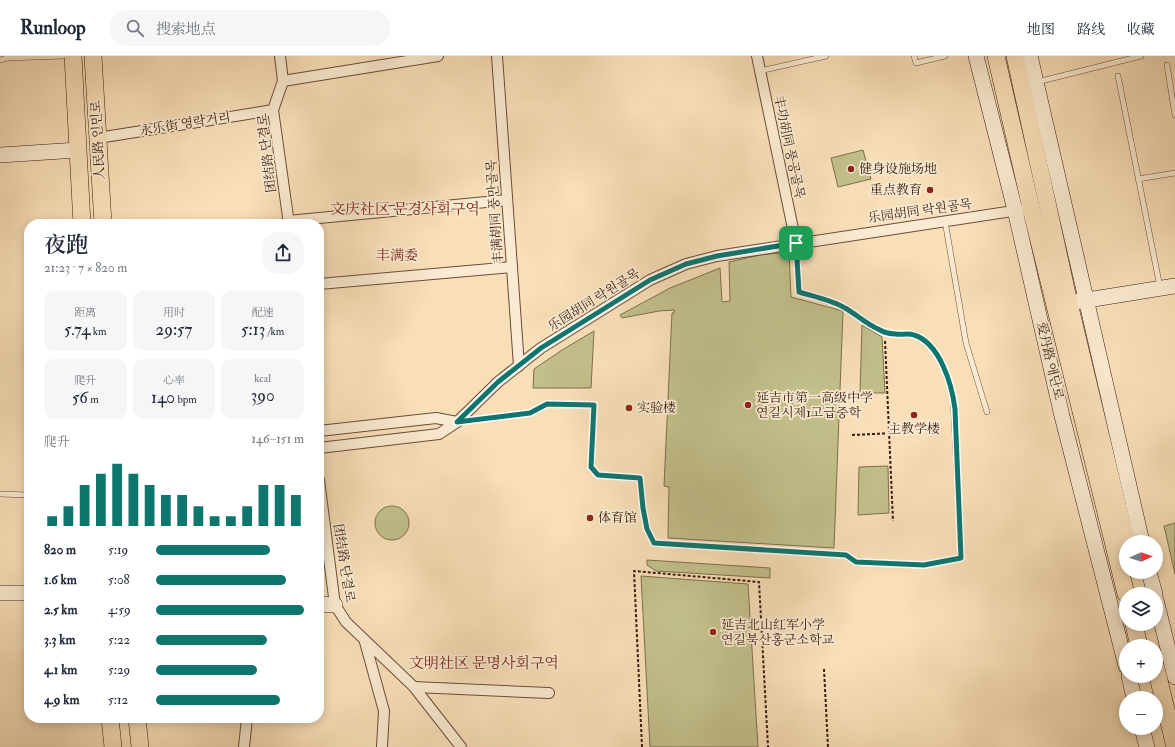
<!DOCTYPE html>
<html lang="zh">
<head>
<meta charset="utf-8">
<style>
	body { margin:0; font-family:"IM FELL Double Pica","Noto Serif SC","Noto Serif KR",serif; background:#f6f6f7; color:#1f2937; height:100vh; display:flex; flex-direction:column; font-size:15px; white-space:nowrap }
	* { box-sizing:border-box; margin:0 }
	p { font-size:13px; color:#747a83 }
	.icon { flex:none; width:22px; height:22px; fill:none; stroke:currentColor; stroke-width:2; stroke-linecap:round; stroke-linejoin:round }
	.map { position:relative; flex:1; overflow:hidden }
	.panel { position:absolute; left:24px; top:163px; width:300px; height:504px; display:flex; flex-direction:column; background:#fff; border-radius:16px; box-shadow:0 2px 10px #0003 }
	.panel>* { flex:none }
	.needle { width:26px; rotate:87deg }
	.controls { position:absolute; left:1119px; top:479px; display:grid; gap:8px }
	.controls a { display:grid; place-items:center; width:44px; height:44px; border-radius:50%; background:#fff; box-shadow:0 2px 10px #0003; font-size:20px }
	.pin { position:absolute; display:grid; place-items:center; width:34px; height:34px; color:#fff; margin:-17px; border-radius:8px; box-shadow:0 2px 6px #0006 }
	.round { display:grid; place-items:center; flex:none; width:42px; height:42px; border-radius:16px; background:#f6f6f7 }
	.head { display:flex; align-items:center; justify-content:space-between; height:68px; padding:0 20px }
	h1 { font-size:22px; font-weight:600; line-height:30px }
	.figures { display:grid; grid-template-columns:repeat(3,1fr); gap:6px; height:68px; padding:4px 20px }
	.figures div { display:grid; align-content:center; border-radius:10px; background:#f6f6f7; text-align:center }
	.figures b { font-size:17px; font-weight:600 }
	.figures small { font-size:11px; font-weight:400 }
	.figures p { font-size:11px }
	.chart { height:112px; padding:8px 20px }
	.chart p { display:flex; justify-content:space-between }
	.chart svg { width:100%; height:72px; margin-top:4px; stroke:#0f766e; stroke-width:6 }
	ul { padding:0 20px; list-style:none; font-size:13px }
	li { display:grid; grid-template-columns:64px 48px 1fr; align-items:center; height:30px }
	li i { height:10px; border-radius:5px; background:#0f766e }
	header { display:flex; align-items:center; gap:24px; box-sizing:border-box; height:56px; padding:0 20px; background:#fff; border-bottom:1px solid #e0e1e3 }
	header strong { font-size:19px }
	nav { display:flex; gap:22px; margin-inline-start:auto; font-size:14px }
	.search { width:280px; height:36px; background:#f6f6f7; display:flex; align-items:center; gap:10px; box-sizing:border-box; padding:0 14px; border-radius:16px; color:#747a83; font-size:15px }
	.map>svg:first-child { display:block }
	.green { fill:#c2c08b; stroke:#7e6e4d }
	.lines { fill:none; stroke-linecap:round; stroke-linejoin:round }
	.lane-casing { stroke:#6a4c39; stroke-width:6 }
	.street-casing { stroke:#6a4c39; stroke-width:12 }
	.secondary-casing { stroke:#3b1b0f; stroke-width:16 }
	.primary-casing { stroke:#3b1b0f; stroke-width:18 }
	.path { stroke:#3b1b0f; stroke-width:2; stroke-dasharray:3 2; stroke-linecap:butt }
	.lane { stroke:#faead1; stroke-width:5 }
	.street { stroke:#faead1; stroke-width:10 }
	.secondary { stroke:#faead1; stroke-width:15 }
	.primary { stroke:#f8dfb8; stroke-width:17 }
	.route-casing { stroke:#fff; stroke-width:8 }
	.route { stroke:#0f766e; stroke-width:5 }
	.poi-dot { fill:#8f2418; stroke:#faead1; stroke-width:1.5 }
	.labels { text-anchor:middle; dominant-baseline:central; stroke-width:3.5; stroke-linejoin:round; paint-order:stroke }
	.street-label { font-size:13px; fill:#3b1b0f; stroke:#faead1 }
	.poi-label { font-size:13px; fill:#3b1b0f; stroke:#faead1; text-anchor:start }
	.neighbourhood-label { font-size:14px; fill:#7a1f14; stroke:#faead1 }
	.quarter-label { font-size:15px; fill:#7a1f14; stroke:#faead1 }
</style>
</head>
<body>
<header>
<strong>Runloop</strong>
<div class="search"><svg class="icon" aria-label="search" viewBox="0 0 24 24"><circle cx="10" cy="10" r="6"/><path d="M15 15l6 6"/></svg>搜索地点</div>
<nav><a>地图</a><a>路线</a><a>收藏</a></nav>
</header>
<div class="map">
<svg width="1175" height="691" viewBox="0 0 1175 691">
	<rect width="100%" height="100%" fill="#f8dfb8"/>
	<filter id="stains"><feTurbulence type="fractalNoise" baseFrequency=".005" numOctaves="4"/><feColorMatrix values="0 0 0 0 .2 0 0 0 0 .09 0 0 0 0 .02 0 0 0 .5 -.17"/></filter>
	<radialGradient id="worn" r=".72"><stop offset=".6" stop-color="#630" stop-opacity="0"/><stop offset="1" stop-color="#630" stop-opacity=".3"/></radialGradient>
	<g class="green">
		<polygon points="863,94 871,123 838,131 831,102"/>
		<polygon points="789,196 791,241 843,255 834,492 668,482 669,431 664,430 672,257 674,257 674,254 659,255 622,262 620,259 670,232 720,212 722,246 730,245 729,206 760,199"/>
		<polygon points="862,269 882,281 885,337 860,337"/>
		<polygon points="594,275 591,332 533,332 534,313 562,294"/>
		<polygon points="888,410 889,457 858,459 859,411"/>
		<circle cx="392" cy="467" r="17"/>
		<polygon points="1175,467 1175,518 1164,470"/>
		<polygon points="647,504 770,512 770,522 656,515 647,509"/>
		<polygon points="641,520 748,528 758,691 650,691"/>
	</g>
	<g class="lines">
		<defs>
			<g id="lane">
				<polyline points="914,0 916,7 945,0"/>
				<polyline points="0,4 7,2 63,0"/>
				<polyline points="1167,9 1175,59"/>
				<polyline points="760,15 826,0"/>
				<polyline points="1118,20 1160,231"/>
				<polyline points="1037,26 1141,0"/>
				<polyline points="1138,123 1175,117"/>
				<polyline points="945,165 966,287 987,356"/>
				<polyline points="796,187 799,236 844,251 878,273 887,277 896,278 913,278 920,281 933,292 937,298 943,310 953,339 961,502 925,509 856,506"/>
				<polyline points="0,438 29,439"/>
			</g>
			<g id="street">
				<polyline points="280,0 283,25 273,54 289,168"/>
				<polyline points="497,0 519,310"/>
				<polyline points="757,0 796,187"/>
				<polyline points="283,25 438,0"/>
				<polyline points="98,82 273,54"/>
				<polyline points="288,165 507,144"/>
				<polyline points="319,228 512,211"/>
				<polyline points="319,375 436,362 457,366"/>
				<polyline points="319,392 439,378 457,366 498,326 541,292 650,224 686,208 717,200 1020,154"/>
				<polyline points="319,424 335,549 346,566 414,631 461,691"/>
				<polyline points="365,586 384,655 382,691"/>
				<polyline points="414,631 549,637"/>
				<polyline points="244,691 247,662"/>
			</g>
			<g id="secondary">
				<polyline points="976,0 1015,154 1062,360 1126,610"/>
				<polyline points="1030,0 1142,486"/>
				<polyline points="0,99 78,94"/>
				<polyline points="1075,246 1175,230"/>
				<polyline points="1149,516 1155,538"/>
				<polyline points="0,537 29,537"/>
				<polyline points="1156,544 1175,621"/>
				<polyline points="319,548 335,549"/>
				<polyline points="1129,620 1134,642"/>
				<polyline points="1142,672 1147,691"/>
			</g>
			<g id="primary">
				<polyline points="73,0 82,168"/>
				<polyline points="93,0 103,168"/>
				<polyline points="996,0 1031,152 1126,538"/>
				<polyline points="1015,0 1069,247 1126,486"/>
				<polyline points="1134,568 1139,590"/>
				<polyline points="1156,612 1175,691"/>
				<polyline points="110,662 113,691"/>
				<polyline points="137,662 140,691"/>
			</g>
		</defs>
		<use href="#lane" class="lane-casing"/>
		<use href="#street" class="street-casing"/>
		<use href="#secondary" class="secondary-casing"/>
		<use href="#primary" class="primary-casing"/>
		<g class="path">
			<polyline points="885,285 893,465"/>
			<polyline points="476,364 530,357 547,348 594,349 591,411 598,419 640,422 643,452 647,473 654,487 846,499 850,501"/>
			<polyline points="852,379 895,377"/>
			<polyline points="824,613 828,691"/>
			<polyline points="642,691 634,515 759,526 768,691"/>
		</g>
		<use href="#lane" class="lane"/>
		<use href="#street" class="street"/>
		<use href="#secondary" class="secondary"/>
		<use href="#primary" class="primary"/>
	</g>
	<g class="lines">
		<defs>
			<path id="route" d="M796 187 799 236C812 240 834 245 845 252 856 258 866 268 878 273 883 276 890 278 896 278 902 279 908 277 914 279 940 287 952 329 955 353L961 502 924 509 856 506 846 499 654 487 647 473 643 452 640 422 598 419 591 411 594 349 547 348 530 357 457 366 498 326 541 292 650 224 686 208 717 200Z"/>
		</defs>
		<use href="#route" class="route-casing"/>
		<use href="#route" class="route"/>
	</g>
	<g class="poi-dot">
		<circle cx="851" cy="113" r="4"/>
		<circle cx="930" cy="134" r="4"/>
		<circle cx="748" cy="349" r="4"/>
		<circle cx="629" cy="352" r="4"/>
		<circle cx="914" cy="359" r="4"/>
		<circle cx="590" cy="462" r="4"/>
		<circle cx="713" cy="576" r="4"/>
	</g>
	<g class="labels">
		<g class="street-label">
			<text transform="translate(185 68) rotate(-9)">永乐街 영락거리</text>
			<text transform="translate(98 84) rotate(-93)">人民路 인민로</text>
			<text transform="translate(789 91) rotate(78)">丰功胡同 풍공골목</text>
			<text transform="translate(267 97) rotate(-97)">团结路 단결로</text>
			<text transform="translate(920 155) rotate(-8)">乐园胡同 락원골목</text>
			<text transform="translate(495 156) rotate(-94)">丰满胡同 풍만골목</text>
			<text transform="translate(594 244) rotate(-32)">乐园胡同 락원골목</text>
			<text transform="translate(1050 305) rotate(77)">爱丹路 애단로</text>
			<text transform="translate(344 507) rotate(81)">团结路 단결로</text>
		</g>
		<g class="poi-label">
			<text x="859" y="113">健身设施场地</text>
			<text x="922" y="134" text-anchor="end">重点教育</text>
			<text x="756" y="342">延吉市第一高级中学<tspan x="756" dy="15">연길시제1고급중학</tspan></text>
			<text x="637" y="352">实验楼</text>
			<text x="914" y="373" text-anchor="middle">主教学楼</text>
			<text x="598" y="462">体育馆</text>
			<text x="721" y="569">延吉北山红军小学<tspan x="721" dy="15">연길북산홍군소학교</tspan></text>
		</g>
		<g class="neighbourhood-label">
			<text x="397" y="199">丰满委</text>
		</g>
		<g class="quarter-label">
			<text x="405" y="153">文庆社区 문경사회구역</text>
			<text x="484" y="607">文明社区 문명사회구역</text>
		</g>
	</g>
	<rect width="100%" height="100%" filter="url(#stains)"/>
	<rect width="100%" height="100%" fill="url(#worn)"/>
</svg>
<div class="controls">
<a><svg class="needle" viewBox="-14 -14 28 28"><path d="M0-13l5 13h-10z" fill="#e53935"/><path d="M0 13l5-13h-10z" fill="#747a83"/></svg></a>
<a><svg class="icon" aria-label="layers" viewBox="0 0 24 24"><path d="M12 4l9 5-9 5-9-5zM3 14l9 5 9-5"/></svg></a>
<a>+</a>
<a>−</a>
</div>
<div class="pin" style="left:796px;top:187px;background:#1e9e55"><svg class="icon" aria-label="arrive" viewBox="0 0 24 24"><path d="M6 21V4h12l-3 4 3 4H6"/></svg></div>
<section class="panel">
<div class="head"><div><h1>夜跑</h1><p>21:23 · 7 × 820 m</p></div><a class="round"><svg class="icon" aria-label="share" viewBox="0 0 24 24"><path d="M12 15V3M7 8l5-5 5 5M5 13v7h14v-7"/></svg></a></div>
<div class="figures">
<div><p>距离</p><b>5.74<small> km</small></b></div>
<div><p>用时</p><b>29:57</b></div>
<div><p>配速</p><b>5:13<small> /km</small></b></div>
</div>
<div class="figures">
<div><p>爬升</p><b>56<small> m</small></b></div>
<div><p>心率</p><b>140<small> bpm</small></b></div>
<div><p>kcal</p><b>390</b></div>
</div>
<div class="chart"><p><span>爬升</span>146–151 m</p>
<svg viewBox="0 0 160 44" preserveAspectRatio="none"><path d="M5 44V38M15 44V32M25 44V19M35 44V12M45 44V6M55 44V12M65 44V19M75 44V25M85 44V25M95 44V32M105 44V38M115 44V38M125 44V32M135 44V19M145 44V19M155 44V25"/></svg>
</div>
<ul>
<li><b>820 m</b>5:19<i style="width:77%"></i></li>
<li><b>1.6 km</b>5:08<i style="width:88%"></i></li>
<li><b>2.5 km</b>4:59<i style="width:100%"></i></li>
<li><b>3.3 km</b>5:22<i style="width:75%"></i></li>
<li><b>4.1 km</b>5:29<i style="width:68%"></i></li>
<li><b>4.9 km</b>5:12<i style="width:84%"></i></li>
</ul>
</section>
</div>
</body>
</html>
